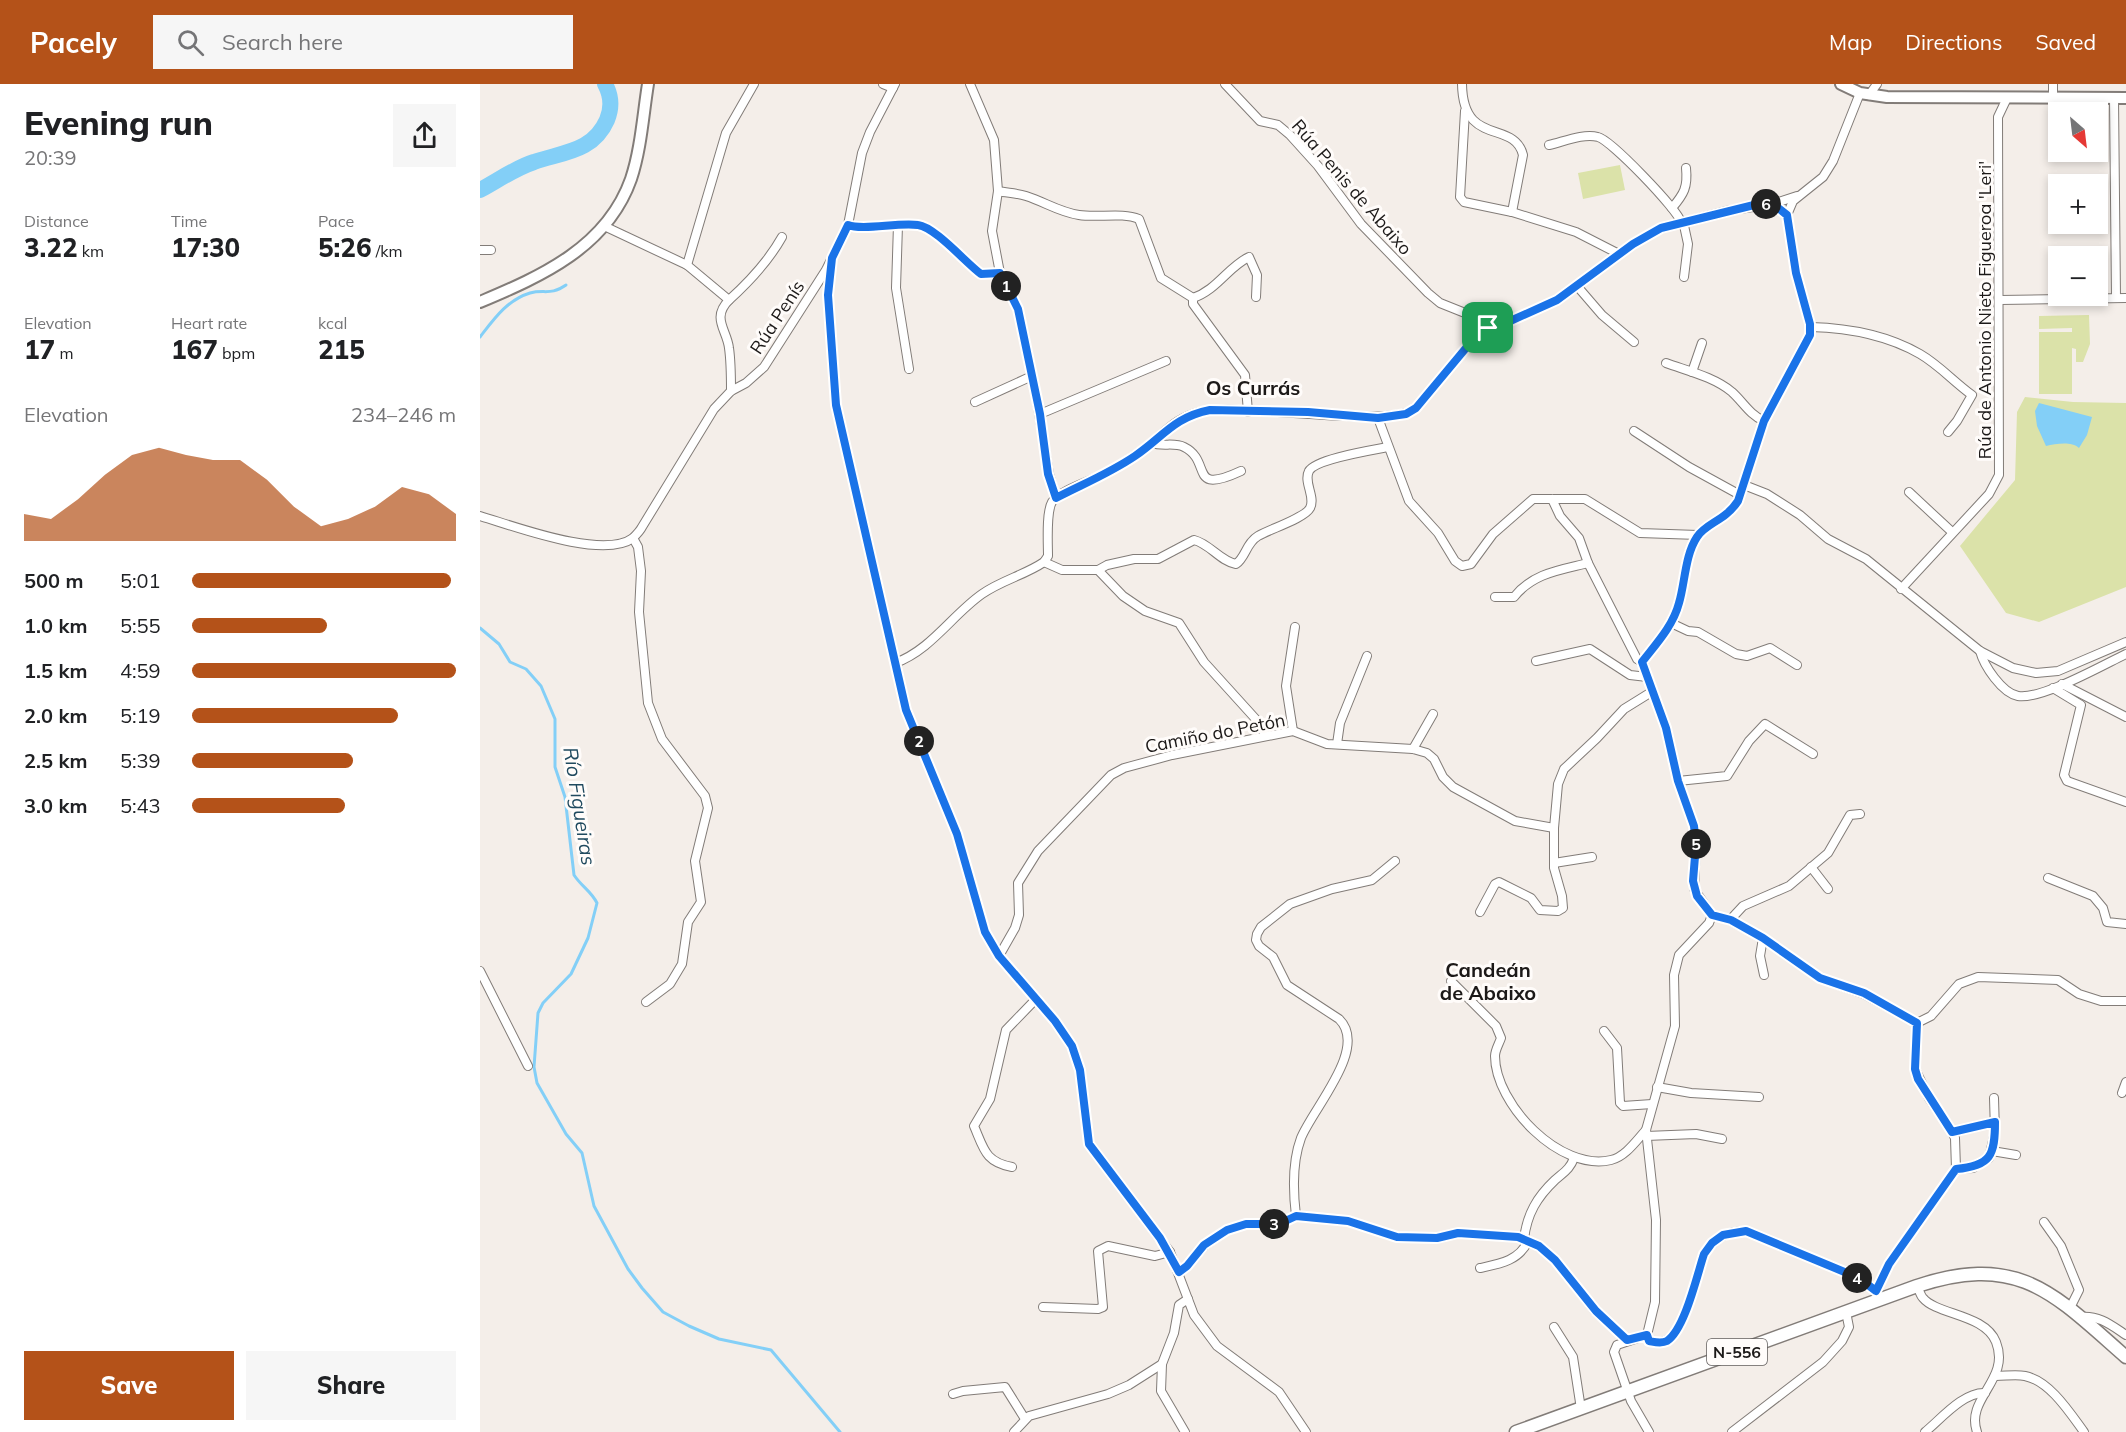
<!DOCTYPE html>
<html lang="en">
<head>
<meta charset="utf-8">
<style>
	body { margin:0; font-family:Mulish,sans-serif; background:#f6f6f6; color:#202124; height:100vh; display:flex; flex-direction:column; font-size:22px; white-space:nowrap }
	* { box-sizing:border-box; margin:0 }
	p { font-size:20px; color:#757577 }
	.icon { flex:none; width:33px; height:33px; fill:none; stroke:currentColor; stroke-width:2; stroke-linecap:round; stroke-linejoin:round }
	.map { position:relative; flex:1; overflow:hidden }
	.drawer { display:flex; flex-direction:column; background:#fff; width:480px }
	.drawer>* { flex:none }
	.needle { width:39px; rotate:152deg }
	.tools { position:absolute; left:1568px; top:18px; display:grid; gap:12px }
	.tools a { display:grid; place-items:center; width:60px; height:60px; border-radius:0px; background:#fff; box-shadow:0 3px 9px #0003; font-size:30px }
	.pin { position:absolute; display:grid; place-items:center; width:51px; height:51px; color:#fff; margin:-26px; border-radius:12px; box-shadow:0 3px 9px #0006 }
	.km { position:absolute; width:30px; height:30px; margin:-15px; border-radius:50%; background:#222; color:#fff; font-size:16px; line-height:30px; text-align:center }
	.round { display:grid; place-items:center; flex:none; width:63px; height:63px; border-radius:0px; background:#f6f6f6 }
	.overview { display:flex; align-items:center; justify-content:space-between; height:102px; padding:0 24px }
	h1 { font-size:33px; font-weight:800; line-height:45px }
	.metrics { display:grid; grid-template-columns:repeat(3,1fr); gap:9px; height:102px; padding:6px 24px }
	.metrics div { display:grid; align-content:center }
	.metrics b { font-size:26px; font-weight:800 }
	.metrics small { font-size:16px; font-weight:400 }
	.metrics p { font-size:16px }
	.chart { height:168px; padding:12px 24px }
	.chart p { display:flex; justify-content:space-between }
	.chart svg { width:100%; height:108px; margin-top:6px; fill:#b45219; opacity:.7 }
	.primary-button { display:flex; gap:12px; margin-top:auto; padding:12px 24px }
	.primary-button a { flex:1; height:69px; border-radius:0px; background:#b45219; color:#fff; font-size:24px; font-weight:800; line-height:69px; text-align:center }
	.primary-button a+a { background:#f6f6f6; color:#202124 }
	ul { padding:0 24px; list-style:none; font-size:20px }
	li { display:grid; grid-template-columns:96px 72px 1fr; align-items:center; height:45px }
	li i { height:15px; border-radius:8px; background:#b45219 }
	header { display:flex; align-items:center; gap:36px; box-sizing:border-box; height:84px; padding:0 30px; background:#b45219; color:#fff }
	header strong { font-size:28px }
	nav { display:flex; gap:33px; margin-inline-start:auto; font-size:21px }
	.search { width:420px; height:54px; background:#f6f6f6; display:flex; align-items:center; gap:15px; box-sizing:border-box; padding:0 21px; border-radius:0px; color:#757577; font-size:22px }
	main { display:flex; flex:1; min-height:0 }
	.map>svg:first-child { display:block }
	.green { fill:#dbe2a9 }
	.water { fill:#83cff7 }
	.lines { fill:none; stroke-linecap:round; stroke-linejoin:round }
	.stream { stroke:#83cff7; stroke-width:3 }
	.river { stroke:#83cff7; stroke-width:16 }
	.street-casing { stroke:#827c78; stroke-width:10 }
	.secondary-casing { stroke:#827c78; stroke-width:14 }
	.primary-casing { stroke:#827c78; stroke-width:15 }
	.street { stroke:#fff; stroke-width:8 }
	.secondary { stroke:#fff; stroke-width:10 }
	.primary { stroke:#fff; stroke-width:12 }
	.route-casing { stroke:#fff; stroke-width:12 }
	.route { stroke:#1a73e8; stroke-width:8 }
	.labels { text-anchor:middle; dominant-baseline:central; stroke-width:6; stroke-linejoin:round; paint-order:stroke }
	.shield { fill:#fffcfa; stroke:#605d5c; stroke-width:1.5 }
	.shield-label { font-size:16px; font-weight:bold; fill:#1c1918 }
	.street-label { font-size:18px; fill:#1c1918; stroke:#fffcfa }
	.neighbourhood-label { font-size:20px; font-weight:bold; fill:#1c1918; stroke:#fffcfa }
	.water-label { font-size:20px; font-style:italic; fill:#204a5f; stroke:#fffcfa }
</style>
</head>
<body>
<header>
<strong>Pacely</strong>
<div class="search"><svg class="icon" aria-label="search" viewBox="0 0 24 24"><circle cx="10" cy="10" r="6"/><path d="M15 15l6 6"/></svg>Search here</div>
<nav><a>Map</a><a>Directions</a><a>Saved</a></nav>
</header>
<main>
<section class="drawer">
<div class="overview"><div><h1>Evening run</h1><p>20:39</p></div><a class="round"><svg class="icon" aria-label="share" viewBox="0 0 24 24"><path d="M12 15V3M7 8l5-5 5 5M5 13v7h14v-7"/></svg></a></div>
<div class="metrics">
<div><p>Distance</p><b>3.22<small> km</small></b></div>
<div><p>Time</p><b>17:30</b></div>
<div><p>Pace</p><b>5:26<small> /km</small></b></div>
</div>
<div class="metrics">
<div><p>Elevation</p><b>17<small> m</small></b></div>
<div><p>Heart rate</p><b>167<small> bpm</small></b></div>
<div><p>kcal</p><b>215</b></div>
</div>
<div class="chart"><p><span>Elevation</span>234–246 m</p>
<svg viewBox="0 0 160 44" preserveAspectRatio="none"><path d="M0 44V33L10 35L20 27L30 17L40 9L50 6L60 9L70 11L80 11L90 19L100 30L110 38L120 35L130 30L140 22L150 25L160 33V44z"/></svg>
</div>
<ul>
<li><b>500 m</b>5:01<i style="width:98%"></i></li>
<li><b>1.0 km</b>5:55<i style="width:51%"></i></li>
<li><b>1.5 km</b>4:59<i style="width:100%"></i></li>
<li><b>2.0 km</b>5:19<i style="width:78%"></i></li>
<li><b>2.5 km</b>5:39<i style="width:61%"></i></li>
<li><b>3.0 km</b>5:43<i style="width:58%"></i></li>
</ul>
<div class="primary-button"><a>Save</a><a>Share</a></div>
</section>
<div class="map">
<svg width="1646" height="1348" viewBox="0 0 1646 1348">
	<rect width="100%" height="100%" fill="#f4eee9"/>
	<g class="green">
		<polygon points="1140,81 1145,106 1103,115 1098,89"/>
		<polygon points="1609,231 1610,260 1603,278 1596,278 1596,265 1592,264 1592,310 1559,310 1559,248 1592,248 1592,244 1559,245 1559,232"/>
		<polygon points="1545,313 1593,318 1646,319 1646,503 1559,538 1526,529 1480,462 1535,396 1537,328"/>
	</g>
	<path class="water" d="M1559 319 1612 333 1607 351 1599 364C1591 357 1576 360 1566 362L1557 342 1555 327Z"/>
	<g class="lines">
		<g class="stream">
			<path d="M0 253C14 235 27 216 50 209 65 205 70 212 86 201"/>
			<path d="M0 544 19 560 30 578 46 585 61 602 75 635V683L85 713 94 791C101 802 111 807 117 819L108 854 91 890 63 919 58 929 54 983 57 999 86 1050 102 1069 114 1122 148 1185 162 1204 183 1228 209 1242 239 1255 291 1266 360 1348"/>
		</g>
		<path class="river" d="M0 106C17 97 35 84 54 78 83 68 113 68 127 36 132 24 131 11 125 0"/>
		<defs>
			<g id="street">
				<polyline points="403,0 413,4"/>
				<polyline points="490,0 514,56 518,107 512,147 520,189 538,225 556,311 569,390 576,414"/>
				<polyline points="745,0 780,37 798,41 810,51 838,82 881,140 948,209 960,219 995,233 1008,244"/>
				<path d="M982 0C983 64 1034 35 1043 71L1032 128"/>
				<polyline points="1573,0 1573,14"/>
				<polyline points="1389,11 1397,0"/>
				<polyline points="1634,14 1636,214"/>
				<polyline points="985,27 980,113 984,118 1032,128 1096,148 1139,170"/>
				<path d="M1069 61C1083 58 1103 49 1118 53 1131 56 1197 125 1201 138"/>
				<path d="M518 107C527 109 537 109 546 112 565 118 579 128 599 131 618 134 642 128 659 135L681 194 713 214V220L765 291 768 328"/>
				<path d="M1192 124C1204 110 1208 103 1206 84"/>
				<polyline points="1203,137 1208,160 1204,193"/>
				<path d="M368 141C384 147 418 138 438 141 455 144 486 179 502 190L520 189"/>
				<polyline points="418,141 416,204 429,285"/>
				<path d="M124 142 207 181 249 216C231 234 247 246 249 264 251 278 251 293 251 307"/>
				<polyline points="0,166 11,166"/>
				<polyline points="352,174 348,211 356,321 415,579 426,626 477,750 505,848 519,872 575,937 592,962 600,986 609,1060 690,1168 714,1231 737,1262 799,1308 826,1348"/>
				<polyline points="207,181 246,49 274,0"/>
				<polyline points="1097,202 1122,231 1154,258"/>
				<path d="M713 214C737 206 748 183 769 173L777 191 776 213"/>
				<path d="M249 216C270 197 288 178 302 153"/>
				<polyline points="1520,216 1646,214"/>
				<path d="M1331 243C1368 244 1407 251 1440 270 1459 281 1474 298 1492 311L1477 337 1468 348"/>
				<path d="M1186 279C1208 287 1234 293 1252 308 1264 319 1269 330 1284 337"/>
				<polyline points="1212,288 1222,259"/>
				<polyline points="495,318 552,292"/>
				<polyline points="560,330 686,277"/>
				<polyline points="898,334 929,417 958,449 975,477 982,482 991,480 1013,450 1053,415 1105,415 1160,449 1218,451"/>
				<polyline points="1154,347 1209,383 1260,411"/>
				<path d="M672 359C683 363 694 358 704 363 733 377 707 412 761 387"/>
				<polyline points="1264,401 1287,410 1320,431 1348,455 1386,475 1500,567 1533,584 1556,589 1578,587 1646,558"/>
				<polyline points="1429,408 1472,448"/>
				<polyline points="1072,415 1080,432 1099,454 1108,479 1157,575 1162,578"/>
				<path d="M0 432C34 442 123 476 153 454 156 451 160 447 162 443L234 325 251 307 266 299 284 283 346 186 368 141 382 69 390 48 415 0"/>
				<polyline points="153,454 158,463 161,487 159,528 168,619 182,655 225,712 228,724 215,777 221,818 208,838 202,880 190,900 166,918"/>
				<polyline points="564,478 582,486 618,486 643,512 665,527 699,539 724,578 782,642 785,652"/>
				<path d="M618 486 627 481 654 475H678L714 456C730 460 740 477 756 480 766 473 766 459 778 452 790 445 825 434 830 424 836 413 823 398 829 387 835 375 893 366 908 363"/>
				<polyline points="1421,505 1509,410 1519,391 1518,33 1527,14"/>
				<path d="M1015 513H1034C1053 489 1080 486 1108 479"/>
				<polyline points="1191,539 1208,547 1218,548 1256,570 1267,572 1290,564 1317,581"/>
				<path d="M1500 567C1504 582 1522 609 1538 612 1561 616 1623 581 1646 570"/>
				<polyline points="1056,577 1110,565 1150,591 1167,593"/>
				<path d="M415 579C451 566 472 531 502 510 522 496 545 491 564 478L568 472C568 460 566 428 572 418 581 405 618 395 632 386 645 378 658 370 670 360 686 347 698 333 719 328 762 318 911 346 936 324L991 258 1008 244 1028 238 1077 216 1153 160 1181 144 1246 127 1293 120 1317 112"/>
				<polyline points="1582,600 1646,633"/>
				<polyline points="1573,604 1601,621 1584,691 1587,697 1646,718"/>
				<polyline points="813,647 806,602 815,543"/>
				<polyline points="857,660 860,639 887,572"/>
				<polyline points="933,665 953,630"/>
				<polyline points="1198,697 1247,692 1269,657 1285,640 1333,670"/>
				<polyline points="1074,779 1112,773"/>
				<polyline points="1331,783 1348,805"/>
				<polyline points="1568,794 1613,812 1623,824 1627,838 1646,840"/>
				<polyline points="1000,828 1015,800 1019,798 1051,814 1060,826 1078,827 1083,824 1082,812 1074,784 1074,744"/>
				<polyline points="1232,831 1250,836 1283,854 1340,894 1384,910 1437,939"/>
				<polyline points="1250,836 1263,822 1309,802 1348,769 1370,731 1380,730"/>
				<polyline points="1283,854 1280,872 1284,891"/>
				<polyline points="519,872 535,844 539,831 538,799 558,767 631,691 644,684 692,671 813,647 847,660 933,665 947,669 954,675 963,693 973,703 1035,737 1074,744 1078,700 1084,685 1117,654 1144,625 1173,607"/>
				<polyline points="0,887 48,982"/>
				<path d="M971 897 1016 942 1021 954C1019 960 1015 966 1015 972 1015 1020 1080 1088 1131 1076 1145 1073 1156 1057 1166 1046"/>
				<polyline points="1437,939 1451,932 1479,900 1498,893 1578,896 1599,910 1621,917 1646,917"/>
				<polyline points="1124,947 1137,964 1140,1019 1143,1022 1172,1020"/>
				<polyline points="1177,1003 1211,1009 1279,1013"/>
				<polyline points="1642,1009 1646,998"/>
				<polyline points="1472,1048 1515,1038"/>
				<polyline points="1166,1052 1216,1050 1242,1055"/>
				<polyline points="1512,1067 1536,1071"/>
				<path d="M532 1083C505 1078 504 1065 494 1042L510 1015 526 946 556 915"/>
				<polyline points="1476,1085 1493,1084 1509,1074 1515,1048 1514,1014"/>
				<path d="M816 1132C813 1107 812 1078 821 1054 833 1024 889 964 859 935L807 901 793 873 779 862 776 856 777 850 781 843 810 820 852 805 892 796 915 777"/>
				<polyline points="1564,1138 1581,1162 1599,1206 1590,1224"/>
				<path d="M1044 1155C1047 1130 1057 1113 1075 1096 1084 1088 1090 1085 1094 1074"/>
				<path d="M1000 1184C1019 1180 1039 1177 1048 1157"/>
				<polyline points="699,1188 707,1182 725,1161 747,1146 766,1140 799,1140 816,1132 869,1137 917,1153 957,1154 978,1149 1038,1153 1058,1162 1075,1176 1115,1227 1147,1256"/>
				<path d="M1437 1202C1439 1205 1440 1211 1443 1214 1457 1231 1505 1230 1516 1258 1531 1296 1485 1314 1497 1348"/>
				<polyline points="1396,1207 1409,1180 1476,1085 1475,1054 1468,1041 1449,1014 1435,985 1437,939"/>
				<polyline points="563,1223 618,1225 623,1223 618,1167 628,1162 675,1172 690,1168"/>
				<path d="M1600 1233C1619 1231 1631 1241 1646 1251"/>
				<polyline points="1074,1243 1093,1273 1101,1325"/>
				<path d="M1167 1251 1169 1257C1175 1258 1181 1260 1187 1256 1205 1245 1217 1191 1224 1170 1235 1154 1247 1147 1266 1147L1379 1194 1396 1207 1399 1215"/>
				<polyline points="682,1280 681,1307 705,1348"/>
				<path d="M1516 1292C1526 1292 1536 1290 1545 1292 1570 1297 1590 1329 1604 1348"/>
				<polyline points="473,1310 483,1307 525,1303 545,1335"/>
				<polyline points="534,1348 549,1332 628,1310 649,1301 682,1280 694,1249 699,1221 708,1215"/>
				<path d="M1169 1348 1151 1317 1134 1268 1137 1261 1167 1251 1175 1218 1176 1136 1166 1046 1195 942 1194 891 1199 871 1229 839 1232 831 1214 805 1216 760 1214 742 1198 697 1186 644 1162 578C1176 560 1192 542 1199 519 1205 499 1204 471 1217 453 1226 439 1245 437 1258 417L1284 337 1330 251V240L1316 189 1307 131 1313 117 1343 93 1353 77 1380 9"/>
				<polyline points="1252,1348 1343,1278 1362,1257 1369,1243 1366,1228"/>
				<path d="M1445 1348C1461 1335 1483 1308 1505 1309"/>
			</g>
			<g id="secondary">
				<polyline points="1361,0 1380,9 1407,13 1646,14"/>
				<path d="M0 218C62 192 127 163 151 95 161 65 163 31 168 0"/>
			</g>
			<path id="primary" d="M1036 1348 1437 1202C1539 1168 1574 1210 1646 1273"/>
		</defs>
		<use href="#street" class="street-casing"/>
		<use href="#secondary" class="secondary-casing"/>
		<use href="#primary" class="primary-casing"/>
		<use href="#street" class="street"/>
		<use href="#secondary" class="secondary"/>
		<use href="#primary" class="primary"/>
	</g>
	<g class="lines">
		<defs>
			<path id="route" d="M1278 120H1293L1307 131 1316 189 1330 240V251L1284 337 1258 417C1245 437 1226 439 1217 453 1205 471 1205 499 1199 519 1193 542 1176 560 1162 578L1186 644 1198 697 1214 742 1216 760 1213 797 1217 812 1232 831 1251 836 1283 854 1340 894 1384 909 1437 939 1435 985 1438 995 1472 1048 1515 1038C1515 1071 1511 1082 1476 1085L1409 1180 1396 1207 1379 1194 1266 1147 1243 1151 1232 1159 1224 1170C1217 1191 1205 1245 1187 1257 1181 1260 1175 1258 1169 1257L1167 1251 1147 1256 1116 1227 1075 1176 1059 1162 1038 1153 978 1149 957 1154 917 1153 868 1137 816 1132 799 1140H766L747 1146 724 1161 707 1182 699 1188 680 1154 609 1060 600 986 592 962 575 937 519 872 505 848 477 750 426 626 356 321 348 211 352 174 368 141C383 147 418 138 438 141 455 143 486 179 501 190L520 189 538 225 560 330 568 390 576 414C603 400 630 389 655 372 683 353 694 333 730 326L828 328 898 334 926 330 936 324 991 258 1008 244 1028 238 1077 216 1153 160 1181 144Z"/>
		</defs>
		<use href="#route" class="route-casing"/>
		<use href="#route" class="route"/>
	</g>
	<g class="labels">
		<rect class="shield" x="1227" y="1255" width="60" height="26" rx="4.5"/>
		<g class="shield-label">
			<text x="1257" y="1268">N-556</text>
		</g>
		<g class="street-label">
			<text transform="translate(872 103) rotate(49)">Rúa Penis de Abaixo</text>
			<text transform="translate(1504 226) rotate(-90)">Rúa de Antonio Nieto Figueroa 'Leri'</text>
			<text transform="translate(297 233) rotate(-57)">Rúa Penís</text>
			<text transform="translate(735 649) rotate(-11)">Camiño do Petón</text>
		</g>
		<g class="neighbourhood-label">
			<text x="773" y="303">Os Currás</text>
			<text x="1008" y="885">Candeán<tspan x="1008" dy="23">de Abaixo</tspan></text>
		</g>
		<g class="water-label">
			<text transform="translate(100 722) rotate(81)">Río Figueiras</text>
		</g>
	</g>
</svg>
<div class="tools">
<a><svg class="needle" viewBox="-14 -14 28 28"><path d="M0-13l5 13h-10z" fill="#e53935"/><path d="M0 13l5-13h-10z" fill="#757577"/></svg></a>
<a>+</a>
<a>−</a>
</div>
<div class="pin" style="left:1008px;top:244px;background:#1e9e55"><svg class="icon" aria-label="arrive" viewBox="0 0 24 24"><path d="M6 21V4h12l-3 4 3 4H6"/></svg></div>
<b class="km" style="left:526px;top:202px">1</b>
<b class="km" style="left:439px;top:657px">2</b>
<b class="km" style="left:794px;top:1140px">3</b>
<b class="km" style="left:1377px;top:1194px">4</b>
<b class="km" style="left:1216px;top:760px">5</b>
<b class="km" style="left:1286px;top:120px">6</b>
</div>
</main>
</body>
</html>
